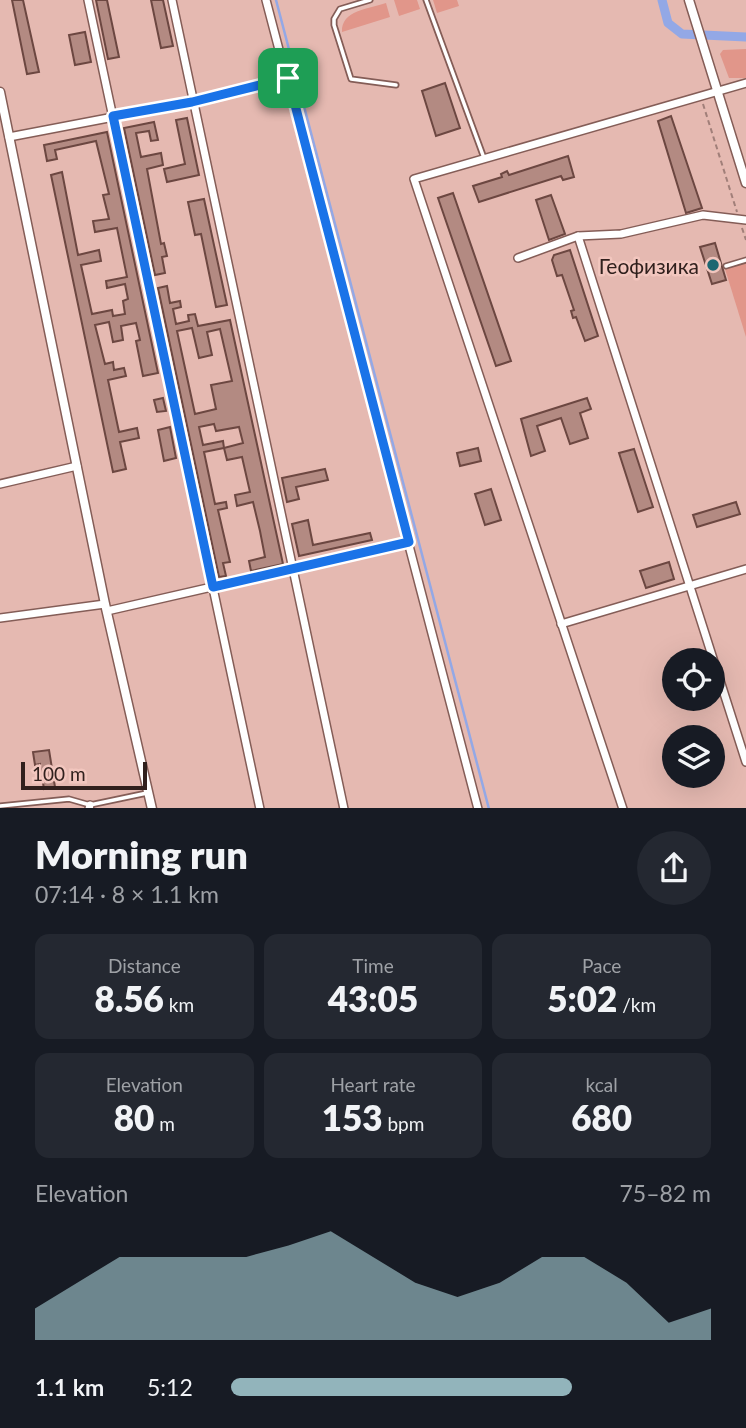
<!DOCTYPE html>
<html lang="en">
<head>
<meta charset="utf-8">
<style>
	body { margin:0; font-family:Lato,sans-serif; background:#242831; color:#f1f3f6; height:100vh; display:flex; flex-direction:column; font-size:26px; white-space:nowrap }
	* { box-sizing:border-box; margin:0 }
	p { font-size:23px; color:#9ea1a6 }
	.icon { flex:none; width:38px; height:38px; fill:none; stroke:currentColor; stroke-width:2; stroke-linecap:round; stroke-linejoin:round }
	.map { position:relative; height:808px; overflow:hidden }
	.details { display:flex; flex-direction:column; background:#171b24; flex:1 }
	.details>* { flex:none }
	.controls { position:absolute; left:662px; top:648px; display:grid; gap:14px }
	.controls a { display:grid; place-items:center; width:63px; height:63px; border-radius:50%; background:#171b24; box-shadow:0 7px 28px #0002; font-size:35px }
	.scale { position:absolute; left:21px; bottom:18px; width:126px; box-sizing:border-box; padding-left:7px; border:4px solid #30201d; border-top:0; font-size:19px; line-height:24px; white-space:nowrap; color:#30201d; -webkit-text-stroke:5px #f2c6be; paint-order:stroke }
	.pin { position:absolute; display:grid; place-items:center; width:60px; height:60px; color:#fff; margin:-30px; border-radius:14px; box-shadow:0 4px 10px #0006 }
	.round { display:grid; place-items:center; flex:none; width:74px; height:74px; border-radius:37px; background:#242831 }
	.overview { display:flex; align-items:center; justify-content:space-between; height:119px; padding:0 35px }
	h1 { font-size:38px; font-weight:800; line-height:52px }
	.metrics { display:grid; grid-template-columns:repeat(3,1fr); gap:10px; height:119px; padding:7px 35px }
	.metrics div { display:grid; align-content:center; border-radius:14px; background:#242831; text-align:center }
	.metrics b { font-size:35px; font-weight:800 }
	.metrics small { font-size:19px; font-weight:400 }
	.metrics p { font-size:19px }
	.chart { height:196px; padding:14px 35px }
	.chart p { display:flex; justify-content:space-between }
	.chart svg { width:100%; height:126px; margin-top:7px; fill:#92b4bb; opacity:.7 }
	ul { padding:0 35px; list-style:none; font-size:23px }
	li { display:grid; grid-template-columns:112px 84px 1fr; align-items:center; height:52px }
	li i { height:18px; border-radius:9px; background:#92b4bb }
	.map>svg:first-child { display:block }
	.green { fill:#e1968a }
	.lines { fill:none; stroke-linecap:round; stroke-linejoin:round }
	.stream { stroke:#93a8e6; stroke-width:2.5 }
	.canal { stroke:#93a8e6; stroke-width:9 }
	.building { fill:#b38a82; stroke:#6c4741; stroke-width:2; fill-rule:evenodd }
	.service-casing { stroke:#845d57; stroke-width:7 }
	.minor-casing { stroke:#845d57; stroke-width:10 }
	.tertiary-casing { stroke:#845d57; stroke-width:11 }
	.path { stroke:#a17f79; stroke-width:2; stroke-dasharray:5 3.5; stroke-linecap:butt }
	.service { stroke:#fff; stroke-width:3.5 }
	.minor { stroke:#fff; stroke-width:7 }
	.tertiary { stroke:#fff; stroke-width:8 }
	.route-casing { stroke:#fff; stroke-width:14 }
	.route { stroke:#1a73e8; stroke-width:9 }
	.poi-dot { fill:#1d6772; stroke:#f2c6be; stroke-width:2.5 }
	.labels { text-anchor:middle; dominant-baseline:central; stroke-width:5; stroke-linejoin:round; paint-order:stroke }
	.poi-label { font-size:21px; fill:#30201d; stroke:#f2c6be; text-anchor:end }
</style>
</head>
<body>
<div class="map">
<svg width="746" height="809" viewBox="0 0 746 809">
	<rect width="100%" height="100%" fill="#e5b9b1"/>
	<g class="green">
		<polygon points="394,0 417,0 420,9 399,16"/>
		<polygon points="433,0 457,0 459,6 437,13"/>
		<path d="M386 3 390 17 342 32C341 10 369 9 386 3Z"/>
		<polygon points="746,49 746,78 729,78 720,54 723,50"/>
		<polygon points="746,263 746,337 725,269"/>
	</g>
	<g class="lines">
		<polyline class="stream" points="276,0 489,809"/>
		<polyline class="canal" points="662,0 668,23 682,34 746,37"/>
	</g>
	<g class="building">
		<polygon points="12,0 23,0 39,72 27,74"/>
		<polygon points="96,0 107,0 119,57 108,59"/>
		<polygon points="151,0 163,0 173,46 161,48"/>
		<polygon points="85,32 91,62 75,65 69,35"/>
		<polygon points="445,83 460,128 436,136 422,91"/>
		<polygon points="671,116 702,208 686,213 658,121"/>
		<polygon points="187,118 199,175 167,182 164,169 185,164 176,120"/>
		<polygon points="154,122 158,140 151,141 149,131 136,133 141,157 161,153 163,165 147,169 161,244 164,243 167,256 162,257 165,273 155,275 124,128"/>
		<polygon points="107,132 158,373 143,376 136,341 140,340 136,323 121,326 123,340 113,342 109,322 95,325 105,364 113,362 114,370 124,368 126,376 108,380 119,432 137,428 139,438 120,442 126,469 113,472 51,175 62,172 78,255 99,250 101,261 81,265 92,314 112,310 113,316 125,314 123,301 128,299 125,284 107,288 106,281 127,277 117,228 95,232 93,221 109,219 103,195 109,194 96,141 55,150 57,159 47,161 44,145"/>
		<polygon points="568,156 574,177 563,180 561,176 479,202 473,186 502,177 501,174 507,171 509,175"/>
		<polygon points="453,193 511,361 496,366 438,198"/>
		<polygon points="551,195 565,234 549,240 536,200"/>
		<polygon points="204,199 227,305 216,307 201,234 195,235 188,202"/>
		<polygon points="715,243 726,280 712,284 700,247"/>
		<polygon points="570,250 598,336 585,341 576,317 573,318 571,311 574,310 562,275 557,276 552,260 554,255"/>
		<path d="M167 286 170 303 180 301 181 307 173 309 176 324 189 321 188 315 195 314 198 326 230 320 283 564 251 571 249 561 265 557 260 531 253 502 237 506 235 495 250 492 242 457 227 460 224 448 204 452 215 504 226 502 227 508 218 510 230 562 223 563 226 576 219 577 158 288ZM192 328 199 358 212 355 207 332 220 329 232 381 211 385 216 409 195 414 177 331ZM214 424 216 431 239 427 243 443 224 448 223 441 203 445 199 427Z"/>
		<polygon points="163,398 166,411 157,412 154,400"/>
		<polygon points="587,398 591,409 580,413 588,438 570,444 561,418 537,426 545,451 531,456 521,419"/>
		<polygon points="170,427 176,458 164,461 158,430"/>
		<polygon points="478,448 481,461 460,466 457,453"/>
		<polygon points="634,449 653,507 638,512 619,453"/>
		<polygon points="325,469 328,480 296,487 299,499 287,502 282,478"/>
		<polygon points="491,489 501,520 485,525 475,494"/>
		<polygon points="736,502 740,514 697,527 693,515"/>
		<polygon points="308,520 313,545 370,533 372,540 299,556 292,524"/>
		<polygon points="669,562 674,579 646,588 640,571"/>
		<polygon points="49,750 55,787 44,789 40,764 35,765 33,752"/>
	</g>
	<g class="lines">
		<defs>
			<g id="service">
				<polyline points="370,0 340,9 334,19 334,25 351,79 396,85"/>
				<polyline points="426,0 484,158"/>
				<polyline points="726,266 746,260"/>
				<polyline points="0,806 69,799 90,805 147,793"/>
			</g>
			<g id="minor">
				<polyline points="88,0 260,809"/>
				<polyline points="172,0 344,809"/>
				<polyline points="266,0 478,809"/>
				<polyline points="9,137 192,102 288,78"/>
				<polyline points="578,236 746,762"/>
				<polyline points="518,258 578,236 621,234 703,215 746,220"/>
				<polyline points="0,484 77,466"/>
				<polyline points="107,611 409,542"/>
				<polyline points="0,618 105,604"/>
				<polyline points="561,624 746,569"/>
				<polyline points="89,809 90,805"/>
				<polyline points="623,809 414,179 746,83"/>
			</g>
			<g id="tertiary">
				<polyline points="689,0 746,183"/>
				<polyline points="0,92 105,604 152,809"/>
			</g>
		</defs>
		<use href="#service" class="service-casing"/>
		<use href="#minor" class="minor-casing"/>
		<use href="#tertiary" class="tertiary-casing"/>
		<g class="path">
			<polyline points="703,104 737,212"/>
			<polyline points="742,228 746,240"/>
		</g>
		<use href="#service" class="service"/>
		<use href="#minor" class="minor"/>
		<use href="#tertiary" class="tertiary"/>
	</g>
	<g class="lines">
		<defs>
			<polygon id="route" points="288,78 409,542 213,587 113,116 192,102"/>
		</defs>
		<use href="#route" class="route-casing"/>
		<use href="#route" class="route"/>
	</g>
	<circle class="poi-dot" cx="713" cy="265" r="7"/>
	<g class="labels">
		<g class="poi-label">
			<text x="699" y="265">Геофизика</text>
		</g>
	</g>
</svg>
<div class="controls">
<a><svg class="icon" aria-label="locate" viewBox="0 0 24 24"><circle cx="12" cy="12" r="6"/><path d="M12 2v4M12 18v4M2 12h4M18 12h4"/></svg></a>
<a><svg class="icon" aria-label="layers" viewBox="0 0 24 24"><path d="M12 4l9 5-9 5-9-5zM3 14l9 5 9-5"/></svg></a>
</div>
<div class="scale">100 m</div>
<div class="pin" style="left:288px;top:78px;background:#1e9e55"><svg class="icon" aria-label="arrive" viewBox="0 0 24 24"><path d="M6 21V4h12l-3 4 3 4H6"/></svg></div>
</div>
<section class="details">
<div class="overview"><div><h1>Morning run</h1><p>07:14 · 8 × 1.1 km</p></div><a class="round"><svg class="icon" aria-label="share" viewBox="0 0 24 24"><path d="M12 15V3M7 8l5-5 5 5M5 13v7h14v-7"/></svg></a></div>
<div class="metrics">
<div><p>Distance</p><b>8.56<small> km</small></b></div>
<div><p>Time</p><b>43:05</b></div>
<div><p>Pace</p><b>5:02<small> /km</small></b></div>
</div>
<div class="metrics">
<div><p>Elevation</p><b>80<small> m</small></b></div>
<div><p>Heart rate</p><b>153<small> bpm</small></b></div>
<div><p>kcal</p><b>680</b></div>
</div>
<div class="chart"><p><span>Elevation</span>75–82 m</p>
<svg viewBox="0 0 160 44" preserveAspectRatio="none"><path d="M0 44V33L10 24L20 15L30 15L40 15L50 15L60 11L70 6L80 15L90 24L100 29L110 24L120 15L130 15L140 24L150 38L160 33V44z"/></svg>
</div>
<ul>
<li><b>1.1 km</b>5:12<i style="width:71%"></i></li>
</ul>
</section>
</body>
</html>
